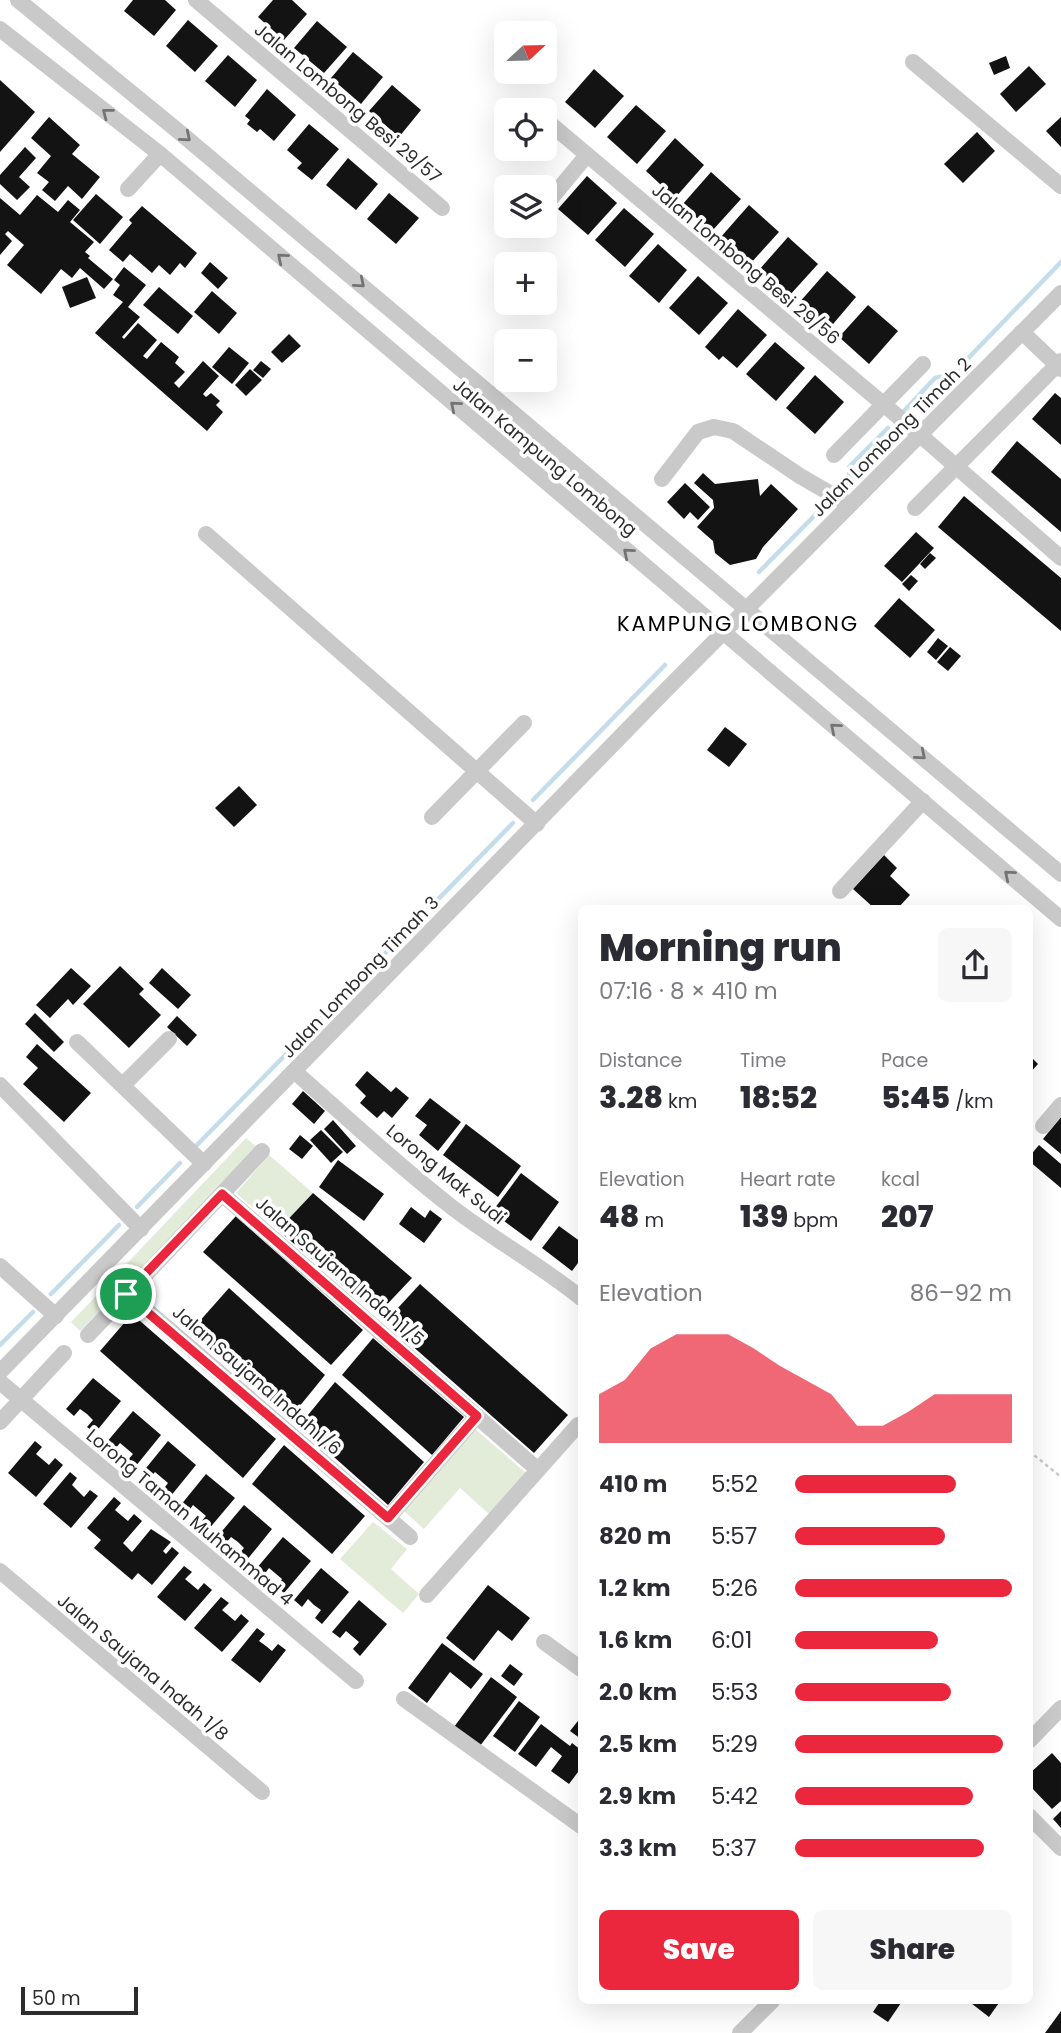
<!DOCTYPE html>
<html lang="en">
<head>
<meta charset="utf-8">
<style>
	body { margin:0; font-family:Poppins,sans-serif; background:#f7f7f7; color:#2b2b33; height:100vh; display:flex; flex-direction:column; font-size:26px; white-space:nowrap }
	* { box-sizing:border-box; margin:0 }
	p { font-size:23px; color:#7c7c81 }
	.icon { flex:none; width:38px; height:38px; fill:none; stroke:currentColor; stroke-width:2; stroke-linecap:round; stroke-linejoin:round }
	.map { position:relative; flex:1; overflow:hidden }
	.side { position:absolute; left:578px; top:905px; width:455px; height:1099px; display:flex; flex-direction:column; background:#fff; border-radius:10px; box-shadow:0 7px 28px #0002 }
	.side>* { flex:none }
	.needle { width:46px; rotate:68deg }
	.fabs { position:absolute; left:494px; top:21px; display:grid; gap:14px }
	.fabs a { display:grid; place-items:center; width:63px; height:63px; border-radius:10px; background:#fff; box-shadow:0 7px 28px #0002; font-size:35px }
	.scale { position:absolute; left:21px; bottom:18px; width:117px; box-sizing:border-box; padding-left:7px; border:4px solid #2c2c2c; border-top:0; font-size:19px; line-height:24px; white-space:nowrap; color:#2c2c2c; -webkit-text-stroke:5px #fff; paint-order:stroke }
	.pin { position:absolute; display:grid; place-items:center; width:60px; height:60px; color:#fff; margin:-30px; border:4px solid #fff; border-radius:50%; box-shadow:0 2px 7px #0007 }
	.round { display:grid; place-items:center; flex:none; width:74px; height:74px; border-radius:10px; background:#f7f7f7 }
	.summary { display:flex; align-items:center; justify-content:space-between; height:119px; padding:0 21px }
	h1 { font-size:38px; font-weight:800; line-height:52px }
	.metrics { display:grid; grid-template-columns:repeat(3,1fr); gap:10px; height:119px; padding:7px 21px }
	.metrics div { display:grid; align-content:center }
	.metrics b { font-size:30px; font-weight:800 }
	.metrics small { font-size:19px; font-weight:400 }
	.metrics p { font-size:19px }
	.chart { height:196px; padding:14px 21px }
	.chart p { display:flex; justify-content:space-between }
	.chart svg { width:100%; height:126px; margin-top:7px; fill:#ea273c; opacity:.7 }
	.primary-button { display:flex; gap:14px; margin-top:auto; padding:14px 21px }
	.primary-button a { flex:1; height:80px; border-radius:10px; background:#ea273c; color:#fff; font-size:28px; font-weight:800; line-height:80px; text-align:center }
	.primary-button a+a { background:#f7f7f7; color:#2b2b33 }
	ul { padding:0 21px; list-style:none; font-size:23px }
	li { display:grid; grid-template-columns:112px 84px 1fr; align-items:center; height:52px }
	li i { height:18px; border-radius:9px; background:#ea273c }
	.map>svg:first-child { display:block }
	.green { fill:#e3ebd9 }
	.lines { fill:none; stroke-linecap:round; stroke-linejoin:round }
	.stream { stroke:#c4ddeb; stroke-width:4.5 }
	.building { fill:#131313 }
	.path { stroke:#c9c9c9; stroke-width:2.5; stroke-dasharray:3.5 3.5; stroke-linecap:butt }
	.minor { stroke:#c9c9c9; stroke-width:16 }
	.oneway { stroke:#737373 }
	.route-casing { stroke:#fff; stroke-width:14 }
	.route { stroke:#ea273c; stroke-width:9 }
	.labels { text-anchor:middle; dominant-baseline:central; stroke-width:7; stroke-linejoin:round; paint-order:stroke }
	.street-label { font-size:18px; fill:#2c2c2c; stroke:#fff }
	.quarter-label { font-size:21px; letter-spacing:2px; fill:#000; stroke:#fff }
</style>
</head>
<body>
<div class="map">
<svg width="1061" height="2033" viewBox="0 0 1061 2033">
	<rect width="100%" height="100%" fill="#fff"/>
	<g class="green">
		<polygon points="246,1138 258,1148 126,1285 115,1276"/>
		<polygon points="269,1155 313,1193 278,1230 236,1193"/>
		<polygon points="104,1288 113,1297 80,1331 71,1322"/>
		<polygon points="475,1429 526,1473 490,1515 460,1488 424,1529 404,1511"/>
		<polygon points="373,1522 407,1549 391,1569 419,1594 403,1613 340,1559"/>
	</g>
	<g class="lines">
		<g class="stream">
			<polyline points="904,411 935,378 953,374 1061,262"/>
			<polyline points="844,488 850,482 849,467 888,428"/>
			<polyline points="759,572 817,513"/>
			<polyline points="533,800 665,665"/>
			<polyline points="196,1146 513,823"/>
			<polyline points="137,1207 180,1163"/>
			<polyline points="51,1294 119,1225"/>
			<polyline points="0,1345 33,1312"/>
		</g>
	</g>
	<g class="building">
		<polygon points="133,0 165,0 176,10 154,36 124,11"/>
		<polygon points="273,0 292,0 307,14 284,40 258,17"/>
		<polygon points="188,20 218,46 195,72 166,46"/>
		<polygon points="317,21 347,47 324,73 294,48"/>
		<polygon points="353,52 383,77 361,104 331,78"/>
		<polygon points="228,55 257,80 235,107 205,81"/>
		<polygon points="1006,56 1010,68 994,75 989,63"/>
		<polygon points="1029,66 1046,84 1016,112 1000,94"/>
		<polygon points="594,69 624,96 595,128 565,102"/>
		<polygon points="0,80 35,112 0,152"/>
		<polygon points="392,85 421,110 399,137 369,111"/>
		<polygon points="267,89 296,115 274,141 260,129 257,132 247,124 250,120 245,116"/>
		<polygon points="636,105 666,131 637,164 607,137"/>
		<polygon points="49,117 80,145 72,154 100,177 82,199 68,186 55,201 42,190 49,182 37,173 51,156 31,138"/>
		<polygon points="1061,117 1061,147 1046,131"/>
		<polygon points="309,124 339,149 312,180 297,168 302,163 287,150"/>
		<polygon points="977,132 995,151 963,183 944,164"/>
		<polygon points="675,138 704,165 675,198 646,171"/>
		<polygon points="25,147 36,158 19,177 30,187 17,200 0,184 0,175"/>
		<polygon points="348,158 378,184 356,210 326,185"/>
		<polygon points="711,172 741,199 712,231 682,205"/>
		<polygon points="587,176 617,203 588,235 558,209"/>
		<polygon points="389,193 419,218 396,244 367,219"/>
		<polygon points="96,194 123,217 100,244 73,220"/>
		<polygon points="37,195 58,212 68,200 80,210 70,222 94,242 85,252 90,256 88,258 113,279 104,289 80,268 72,278 61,269 41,294 7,265 24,245 8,231 5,234 12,241 0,255 0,198 20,215"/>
		<polygon points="749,205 779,232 750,264 720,238"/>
		<polygon points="142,206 197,253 185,268 180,263 170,275 159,265 152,273 130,254 123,262 109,250 132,223 129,220"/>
		<polygon points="624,208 654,234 625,267 595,240"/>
		<polygon points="788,237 818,264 789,296 759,270"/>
		<polygon points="658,244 687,270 659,303 629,276"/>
		<polygon points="210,262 228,278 218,289 201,273"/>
		<polygon points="124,267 146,285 128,307 140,317 122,337 124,339 138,323 157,340 143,356 147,359 161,342 179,357 175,363 185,372 174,383 179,388 203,361 219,376 203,394 206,397 211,393 220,401 216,405 223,412 207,431 95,333 123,302 113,295 120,285 114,280"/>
		<polygon points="827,271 856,297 828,330 798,304"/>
		<polygon points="698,276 728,303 699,335 669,308"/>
		<polygon points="87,277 96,298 70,308 62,287"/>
		<polygon points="159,287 193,316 178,334 143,305"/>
		<polygon points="212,291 237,313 219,334 194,312"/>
		<polygon points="868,305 898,331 869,364 839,337"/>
		<polygon points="738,309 767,335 737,368 723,356 719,360 705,347"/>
		<polygon points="289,334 301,346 282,363 271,352"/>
		<polygon points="775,342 805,368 776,401 746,374"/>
		<polygon points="229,347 249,363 232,384 212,367"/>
		<polygon points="261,361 271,369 263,378 253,370"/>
		<polygon points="250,369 262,380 246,396 235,385"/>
		<polygon points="815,375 844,402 815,434 786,408"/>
		<polygon points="1055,393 1061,398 1061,445 1032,419"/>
		<polygon points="1017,441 1061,479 1061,532 991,472"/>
		<polygon points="703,473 715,484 758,479 760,496 771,484 798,509 763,547 756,559 730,565 715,553 713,541 697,527 714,508 713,500 694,483"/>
		<polygon points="685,483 710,507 698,520 690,512 684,519 667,502"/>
		<polygon points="964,496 1061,578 1061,631 938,527"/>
		<polygon points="916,532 934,548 902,582 884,566"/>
		<polygon points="930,553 936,558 925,569 920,564"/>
		<polygon points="911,575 918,581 909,591 902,584"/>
		<polygon points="899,598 935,630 910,658 874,626"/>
		<polygon points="938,638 948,646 936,660 927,652"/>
		<polygon points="950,647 961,656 948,671 937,662"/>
		<polygon points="725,727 747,744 729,767 707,750"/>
		<polygon points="239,786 257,805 234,827 215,808"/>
		<polygon points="884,855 897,868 890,876 910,895 898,908 874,908 853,889"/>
		<polygon points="120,966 144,989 139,994 161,1015 129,1048 83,1004"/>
		<polygon points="71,968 91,986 73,1005 68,999 50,1018 36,1005"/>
		<polygon points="162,968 191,995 178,1009 149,983"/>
		<polygon points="35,1013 64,1042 54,1052 25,1024"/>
		<polygon points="177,1016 197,1035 187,1046 167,1027"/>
		<polygon points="37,1044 91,1093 64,1122 23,1084 38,1068 26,1057"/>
		<polygon points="1029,1055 1038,1064 1029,1074"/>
		<polygon points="367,1071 391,1092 396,1087 409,1098 392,1118 384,1111 377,1118 360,1103 366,1096 355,1085"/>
		<polygon points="303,1091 325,1111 314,1124 292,1104"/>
		<polygon points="430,1098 461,1122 438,1151 419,1135 427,1125 415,1116"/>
		<polygon points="1061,1117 1061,1154 1043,1139"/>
		<polygon points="333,1120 356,1146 347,1154 324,1129"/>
		<polygon points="466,1124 521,1166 498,1197 443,1155"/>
		<polygon points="321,1130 343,1152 331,1163 310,1140"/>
		<polygon points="300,1135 313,1146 302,1159 289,1149"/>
		<polygon points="1039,1145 1061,1164 1061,1188 1029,1161 1029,1157"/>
		<polygon points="338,1160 384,1194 364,1221 319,1187"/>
		<polygon points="521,1173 559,1202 531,1241 492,1212"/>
		<polygon points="313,1193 412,1278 377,1315 278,1230"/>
		<polygon points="411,1207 425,1218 430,1210 442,1219 424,1243 399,1224"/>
		<polygon points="236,1216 363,1330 331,1365 203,1252"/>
		<polygon points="559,1226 581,1242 581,1259 572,1271 542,1248"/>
		<polygon points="420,1284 568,1415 534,1453 385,1322"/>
		<polygon points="229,1288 325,1375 290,1418 190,1332"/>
		<polygon points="132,1314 276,1439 243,1478 100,1351"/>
		<polygon points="373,1338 464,1417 432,1455 342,1375"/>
		<polygon points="93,1378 121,1401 95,1433 87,1427 93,1420 87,1414 80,1409 74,1416 66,1409"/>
		<polygon points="335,1382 424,1462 388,1505 299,1426"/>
		<polygon points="133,1411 161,1435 135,1467 127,1461 133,1454 120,1443 114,1450 106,1443"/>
		<polygon points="35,1441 42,1447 36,1454 49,1465 55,1458 63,1465 36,1497 8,1473"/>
		<polygon points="168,1441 196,1465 170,1497 162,1491 168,1483 155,1472 149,1479 142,1473"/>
		<polygon points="284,1445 365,1516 332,1554 252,1484"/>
		<polygon points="70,1472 77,1478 72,1485 84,1497 90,1490 98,1496 71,1528 43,1504"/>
		<polygon points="206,1474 235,1498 208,1530 200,1523 206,1516 193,1505 188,1512 180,1506"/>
		<polygon points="114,1497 121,1503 115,1510 122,1516 128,1521 134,1514 142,1521 123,1543 132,1552 151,1529 171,1542 163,1551 166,1554 172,1547 179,1553 152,1585 138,1573 132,1580 94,1548 101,1540 87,1528"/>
		<polygon points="244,1505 272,1529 246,1561 238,1555 244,1548 238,1542 231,1537 225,1544 217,1537"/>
		<polygon points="283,1537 311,1561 284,1593 277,1587 282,1579 269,1568 263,1576 256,1569"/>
		<polygon points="184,1566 192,1572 185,1579 198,1590 204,1583 212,1590 185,1621 157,1597"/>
		<polygon points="321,1568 349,1592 322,1624 315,1618 321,1610 314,1605 308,1599 302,1607 294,1600"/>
		<polygon points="488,1585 530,1618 512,1641 498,1630 474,1661 446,1638"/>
		<polygon points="221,1597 229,1603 222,1610 235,1621 241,1614 249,1621 222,1652 194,1628"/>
		<polygon points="359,1600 387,1624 360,1656 353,1649 359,1642 346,1631 340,1638 332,1632"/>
		<polygon points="257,1628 265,1634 259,1641 266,1646 272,1651 278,1644 286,1650 260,1683 231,1660"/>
		<polygon points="442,1643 483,1674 471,1689 450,1672 427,1703 408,1688"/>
		<polygon points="510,1664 523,1674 514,1686 501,1676"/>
		<polygon points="491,1677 517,1697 480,1746 454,1727"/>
		<polygon points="519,1701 540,1717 515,1752 493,1736"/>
		<polygon points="581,1717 581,1739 570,1731"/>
		<polygon points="541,1724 570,1746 572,1743 581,1750 581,1768 569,1784 551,1771 562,1756 551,1747 536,1767 518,1754"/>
		<polygon points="1052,1753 1061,1763 1061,1801 1052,1809 1029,1785 1029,1774"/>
		<polygon points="1061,1811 1061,1828 1053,1819"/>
		<polygon points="881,2000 903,2000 888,2022 873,2012"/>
		<polygon points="967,2000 1001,2000 989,2017"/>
		<polygon points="1061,2011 1061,2033 1045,2033"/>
	</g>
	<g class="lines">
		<polyline class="path" points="1029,1451 1061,1477"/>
		<g class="minor">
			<polyline points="18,0 178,131 1061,874"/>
			<polyline points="196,0 442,208"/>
			<polyline points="0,29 160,154 1061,919"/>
			<polyline points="913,62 1061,186"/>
			<polyline points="547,121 920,435 1061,558"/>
			<polyline points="128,189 160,154"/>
			<polyline points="548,202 587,155"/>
			<polyline points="1022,332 1061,369"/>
			<polyline points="834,455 923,364"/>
			<polyline points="662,479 698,432 714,427 733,431 800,476 850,505"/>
			<polyline points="915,508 1061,361"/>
			<polyline points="206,534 537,824"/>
			<polyline points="432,817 524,723"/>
			<polyline points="840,891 923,801"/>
			<polyline points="77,1042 204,1164"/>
			<path d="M294 1071C345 1116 395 1163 449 1205 491 1238 539 1264 581 1298"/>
			<polyline points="0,1085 141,1229"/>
			<polyline points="123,1085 169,1039"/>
			<polyline points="1043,1126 1061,1105"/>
			<polyline points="222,1194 262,1151"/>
			<polyline points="0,1266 56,1316"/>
			<polyline points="101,1271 410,1537"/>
			<polyline points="88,1335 222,1194 537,1469"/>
			<polyline points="0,1372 664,692 1061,293"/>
			<polyline points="0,1382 356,1681"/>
			<polyline points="0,1422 64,1353"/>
			<polyline points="388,1518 477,1416"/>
			<polyline points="0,1571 262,1792"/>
			<polyline points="427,1595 578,1425"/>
			<polyline points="544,1642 581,1669"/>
			<polyline points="404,1699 581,1826"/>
			<polyline points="1029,1741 1061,1708"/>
			<polyline points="1029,1816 1061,1848"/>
			<polyline points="740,2033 773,2000"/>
		</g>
	</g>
	<defs><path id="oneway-chevron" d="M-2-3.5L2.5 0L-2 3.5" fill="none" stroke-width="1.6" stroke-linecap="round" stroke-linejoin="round" transform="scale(1.75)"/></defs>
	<g class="oneway">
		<use href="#oneway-chevron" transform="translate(107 113) rotate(-142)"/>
		<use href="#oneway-chevron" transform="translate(186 137) rotate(40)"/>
		<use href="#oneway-chevron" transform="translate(282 258) rotate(-140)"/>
		<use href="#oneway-chevron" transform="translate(360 283) rotate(40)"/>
		<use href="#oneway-chevron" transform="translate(455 406) rotate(-140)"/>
		<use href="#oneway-chevron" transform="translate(628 553) rotate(-140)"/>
		<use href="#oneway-chevron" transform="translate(835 728) rotate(-140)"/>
		<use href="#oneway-chevron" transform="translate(921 755) rotate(40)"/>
		<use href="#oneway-chevron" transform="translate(1009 875) rotate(-140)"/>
	</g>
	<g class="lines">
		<defs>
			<polygon id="route" points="222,1194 477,1416 388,1518 126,1294"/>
		</defs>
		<use href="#route" class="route-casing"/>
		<use href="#route" class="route"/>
	</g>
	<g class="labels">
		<g class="street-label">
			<text transform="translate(348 103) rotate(40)">Jalan Lombong Besi 29/57</text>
			<text transform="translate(746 264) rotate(40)">Jalan Lombong Besi 29/56</text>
			<text transform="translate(891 437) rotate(-45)">Jalan Lombong Timah 2</text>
			<text transform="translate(545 457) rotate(40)">Jalan Kampung Lombong</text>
			<text transform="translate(360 977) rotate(-46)">Jalan Lombong Timah 3</text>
			<text transform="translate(446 1174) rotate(39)">Lorong Mak Sudi</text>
			<text transform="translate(340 1271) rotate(41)">Jalan Saujana Indah 1/5</text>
			<text transform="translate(257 1380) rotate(41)">Jalan Saujana Indah 1/6</text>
			<text transform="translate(190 1517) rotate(40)">Lorong Taman Muhammad 4</text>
			<text transform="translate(143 1667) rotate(40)">Jalan Saujana Indah 1/8</text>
		</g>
		<g class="quarter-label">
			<text x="738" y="623">KAMPUNG LOMBONG</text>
		</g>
	</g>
</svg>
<div class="fabs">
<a><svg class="needle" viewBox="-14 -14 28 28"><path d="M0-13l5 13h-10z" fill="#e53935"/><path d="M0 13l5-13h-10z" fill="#7c7c81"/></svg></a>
<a><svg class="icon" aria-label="locate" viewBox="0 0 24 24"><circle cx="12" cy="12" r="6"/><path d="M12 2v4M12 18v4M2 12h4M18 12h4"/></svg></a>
<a><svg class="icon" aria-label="layers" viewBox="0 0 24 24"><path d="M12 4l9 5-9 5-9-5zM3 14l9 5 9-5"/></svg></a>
<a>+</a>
<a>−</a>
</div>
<div class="scale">50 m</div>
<div class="pin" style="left:126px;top:1294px;background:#1e9e55"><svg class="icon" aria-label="arrive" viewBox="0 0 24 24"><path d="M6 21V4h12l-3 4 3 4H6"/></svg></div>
<section class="side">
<div class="summary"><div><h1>Morning run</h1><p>07:16 · 8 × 410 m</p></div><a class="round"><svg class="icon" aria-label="share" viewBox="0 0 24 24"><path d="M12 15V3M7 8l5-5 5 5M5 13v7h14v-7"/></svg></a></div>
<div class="metrics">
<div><p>Distance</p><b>3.28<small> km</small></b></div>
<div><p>Time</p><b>18:52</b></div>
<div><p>Pace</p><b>5:45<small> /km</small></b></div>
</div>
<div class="metrics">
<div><p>Elevation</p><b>48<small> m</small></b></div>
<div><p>Heart rate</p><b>139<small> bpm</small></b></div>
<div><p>kcal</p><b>207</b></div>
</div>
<div class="chart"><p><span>Elevation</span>86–92 m</p>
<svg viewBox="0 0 160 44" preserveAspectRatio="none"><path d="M0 44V27L10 22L20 11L30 6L40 6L50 6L60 11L70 17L80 22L90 27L100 38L110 38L120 33L130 27L140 27L150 27L160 27V44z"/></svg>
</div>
<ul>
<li><b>410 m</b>5:52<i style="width:74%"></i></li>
<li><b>820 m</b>5:57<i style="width:69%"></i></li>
<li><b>1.2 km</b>5:26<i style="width:100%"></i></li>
<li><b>1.6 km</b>6:01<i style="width:66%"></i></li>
<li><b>2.0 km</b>5:53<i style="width:72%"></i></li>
<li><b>2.5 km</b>5:29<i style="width:96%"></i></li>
<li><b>2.9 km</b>5:42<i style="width:82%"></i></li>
<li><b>3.3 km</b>5:37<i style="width:87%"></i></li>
</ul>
<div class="primary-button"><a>Save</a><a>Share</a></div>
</section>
</div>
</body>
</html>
